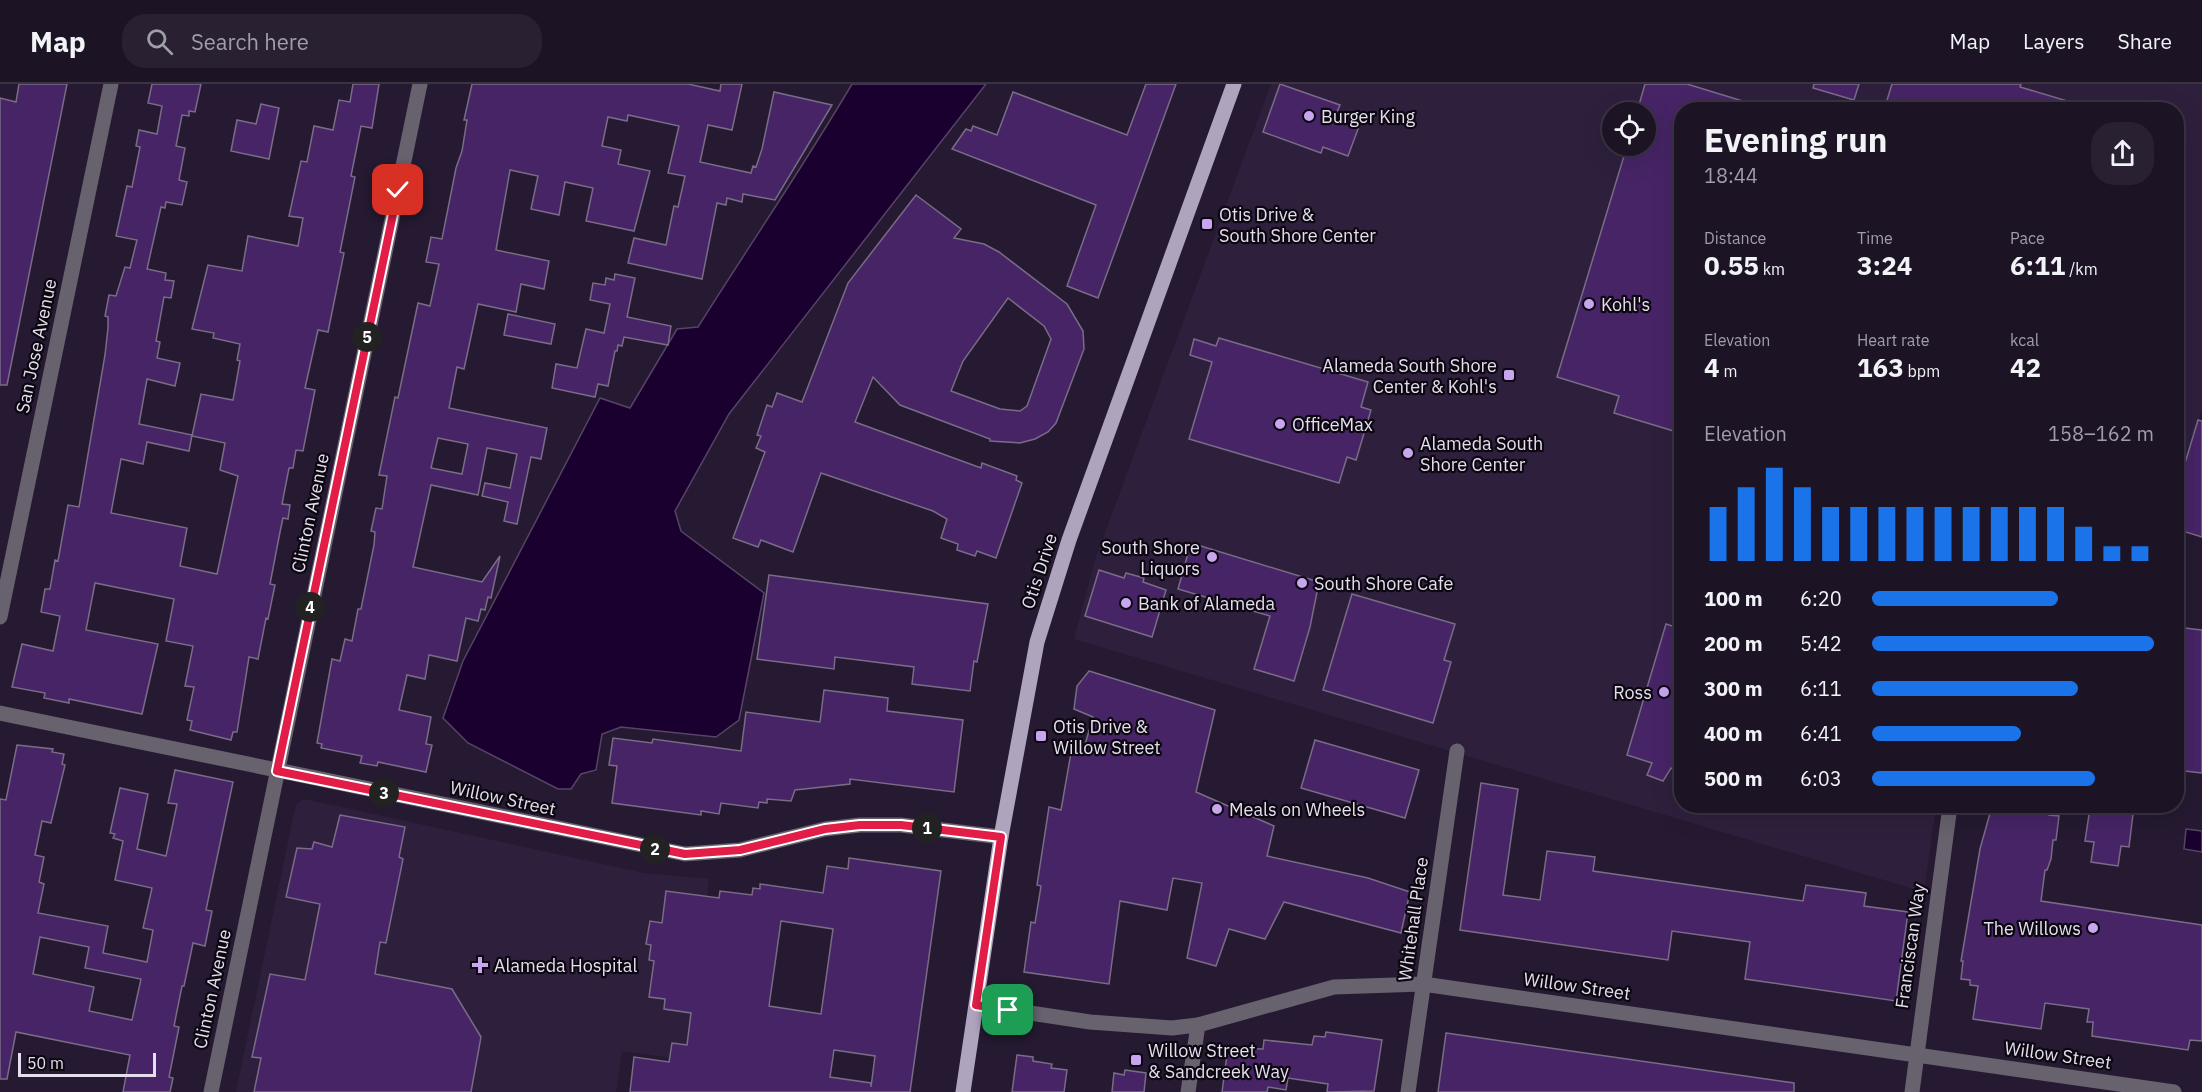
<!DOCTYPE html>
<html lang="en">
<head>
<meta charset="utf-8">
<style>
	body { margin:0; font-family:"IBM Plex Sans",sans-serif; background:#292132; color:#f1f3f6; height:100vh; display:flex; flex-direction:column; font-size:22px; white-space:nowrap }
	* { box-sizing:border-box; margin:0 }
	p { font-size:20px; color:#a09ea7 }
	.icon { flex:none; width:33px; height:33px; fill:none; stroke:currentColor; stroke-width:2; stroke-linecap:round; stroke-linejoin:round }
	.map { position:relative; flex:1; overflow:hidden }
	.panel { position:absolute; left:1674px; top:18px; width:510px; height:711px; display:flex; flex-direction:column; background:#1c1425; border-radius:24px; box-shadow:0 6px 24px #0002,0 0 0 2px #3a3342 }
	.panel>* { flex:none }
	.fabs { position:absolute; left:1602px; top:18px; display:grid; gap:12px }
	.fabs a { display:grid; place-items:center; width:54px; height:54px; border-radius:50%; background:#1c1425; box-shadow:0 6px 24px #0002,0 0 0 2px #3a3342; font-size:30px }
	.scale { position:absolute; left:18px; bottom:15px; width:138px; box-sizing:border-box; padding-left:6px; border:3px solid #e4deed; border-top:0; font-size:16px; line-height:21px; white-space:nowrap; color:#e4deed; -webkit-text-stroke:4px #0c0711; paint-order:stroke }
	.pin { position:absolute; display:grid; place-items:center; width:51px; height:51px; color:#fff; margin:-26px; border-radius:12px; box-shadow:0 3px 9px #0006 }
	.km { position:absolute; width:30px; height:30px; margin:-15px; border-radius:50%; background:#222; color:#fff; font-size:16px; line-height:30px; text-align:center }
	.round { display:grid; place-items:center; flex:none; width:63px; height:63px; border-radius:24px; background:#292132 }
	.overview { display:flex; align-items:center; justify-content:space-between; height:102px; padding:0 30px }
	h1 { font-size:33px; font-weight:700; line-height:45px }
	.figures { display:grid; grid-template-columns:repeat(3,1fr); gap:9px; height:102px; padding:6px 30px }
	.figures div { display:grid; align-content:center }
	.figures b { font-size:26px; font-weight:700 }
	.figures small { font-size:16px; font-weight:400 }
	.figures p { font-size:16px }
	.chart { height:168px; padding:12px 30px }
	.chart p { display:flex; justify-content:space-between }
	.chart svg { width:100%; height:108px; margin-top:6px; stroke:#1a73e8; stroke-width:6 }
	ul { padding:0 30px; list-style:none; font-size:20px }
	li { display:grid; grid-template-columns:96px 72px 1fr; align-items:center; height:45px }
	li i { height:15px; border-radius:8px; background:#1a73e8 }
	header { display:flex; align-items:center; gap:36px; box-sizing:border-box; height:84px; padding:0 30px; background:#1c1425; border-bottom:2px solid #3a3342 }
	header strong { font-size:28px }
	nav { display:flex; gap:33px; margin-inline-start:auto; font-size:21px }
	.search { width:420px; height:54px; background:#292132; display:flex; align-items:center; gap:15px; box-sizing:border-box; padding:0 21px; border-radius:24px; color:#a09ea7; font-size:22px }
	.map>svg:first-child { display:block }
	.built { fill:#2e203d; fill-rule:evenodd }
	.water { fill:#1a002e; stroke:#574367; stroke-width:1.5 }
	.building { fill:#472466; stroke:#786c87; stroke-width:1.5; fill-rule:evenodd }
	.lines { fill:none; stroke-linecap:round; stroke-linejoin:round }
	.minor { stroke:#67626e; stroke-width:15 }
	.major { stroke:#afa4bd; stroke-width:15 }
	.route-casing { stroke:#fff; stroke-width:12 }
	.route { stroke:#e11d48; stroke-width:8 }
	.poi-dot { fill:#c8a6ef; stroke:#0c0711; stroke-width:2 }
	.labels { text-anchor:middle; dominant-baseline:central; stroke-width:4.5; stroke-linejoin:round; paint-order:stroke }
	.poi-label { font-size:18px; fill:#e4deed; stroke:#0c0711; text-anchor:start }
	.street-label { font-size:18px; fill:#e4deed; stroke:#0c0711 }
</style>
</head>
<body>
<header>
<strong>Map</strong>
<div class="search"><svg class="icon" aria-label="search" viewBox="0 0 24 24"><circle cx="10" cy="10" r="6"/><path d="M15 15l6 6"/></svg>Search here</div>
<nav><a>Map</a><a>Layers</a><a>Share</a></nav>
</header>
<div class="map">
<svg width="2202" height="1008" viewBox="0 0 2202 1008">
	<rect width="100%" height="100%" fill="#251a31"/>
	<g class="built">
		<path d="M1271 0H2202V325L2177 413 2176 26H1682V722H1936L1924 808 1074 555 1095 476ZM1612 28H1646V62H1612Z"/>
		<polygon points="304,715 644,789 709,795 685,976 622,967 616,1008 236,1008 296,720"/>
	</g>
	<g class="water">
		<path d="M852 0H986L729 330 675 427 681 447 764 509 739 636 716 653 621 643 602 650 596 686 581 690 571 705H558L468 659 443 634 463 577 600 314 630 324 677 245 698 243C749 162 803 83 852 0Z"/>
		<polygon points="2186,745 2202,747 2202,768 2184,765"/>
	</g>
	<g class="building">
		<polygon points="19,0 67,0 7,301 0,301 0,14 16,18"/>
		<polygon points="152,0 201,0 195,28 189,27 189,32 182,31 176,62 185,64 179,96 187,98 182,121 166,118 165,124 161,123 147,185 166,189 165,196 174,197 171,214 164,213 156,257 160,258 157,274 180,279 175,302 147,295 139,340 192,351 189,367 147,358 143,380 121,375 111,429 187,444 180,482 217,490 238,392 220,386 225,359 192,352 201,310 233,316 240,277 237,276 240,260 213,254 214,249 192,245 208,181 242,187 248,152 298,162 303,134 289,132 301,77 307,78 314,42 333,46 339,16 350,18 353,0 379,0 372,44 361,42 351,92 355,93 340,168 344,169 328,248 318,246 305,304 315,306 303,367 296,366 293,384 289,384 282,420 290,421 288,435 283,434 280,448 270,500 275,501 268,535 266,534 258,575 249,573 237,648 233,648 231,656 190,646 192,637 187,636 194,603 185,602 193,562 166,557 174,515 95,499 86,546 158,560 142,630 69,615 69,619 44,614 45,609 12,603 22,560 53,567 60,532 41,528 45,505 50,505 55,476 58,477 68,421 79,423 105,271 108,244 108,233 105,232 109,211 116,212 125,183 130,184 137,156 116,152 127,102 132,103 140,63 136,62 139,46 157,50 162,22 148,19"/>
		<path d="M472 0H688L720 7 721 0H742L732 46 708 41 700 78 751 89 753 82 756 83 762 65 774 8 832 21 775 116 743 110 742 118 727 114 726 121 717 119 702 195 628 179 634 154 666 161 674 122 678 123 685 92 668 89 679 42 628 31 627 37 608 33 602 62 621 66 618 80 650 87 634 147 586 137 593 104 565 98 559 131 531 125 538 92 510 86 496 166 549 177 544 205 521 200 516 228 478 220 464 285 457 283 449 324 547 344 541 375 531 373 517 440 504 437 508 418 482 412 485 399 510 404 517 370 487 364 478 411 431 401 413 483 482 498 500 472 491 514 488 513 485 526 481 525 478 537 466 534 457 577 429 571 425 595 407 591 399 626 431 633 426 660 432 661 426 688 378 678 377 682 360 679 362 672 321 664 322 660 317 659 332 575 340 577 345 555 352 557 358 525H361L374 461 375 448 371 447 376 424 382 425 387 392 379 391 395 313 398 314 418 219 430 222 439 180 426 178 431 153 442 155 456 84 462 67 467 36H464ZM438 354 468 360 462 390 431 384Z"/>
		<polygon points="1146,0 1176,0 1098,214 1067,202 1096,121 952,65 966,45 971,47 973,42 997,51 1013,8 1127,51"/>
		<polygon points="1280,0 1340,21 1337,28 1361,37 1348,72 1323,63 1321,69 1263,48"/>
		<polygon points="1645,0 1687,0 1759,22 1758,26 1682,26 1682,334 1677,348 1614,329 1619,312 1557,293 1627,62 1646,62 1646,28 1637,28"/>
		<polygon points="1814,0 1859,0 1854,16 1813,4"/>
		<polygon points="1892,0 2021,0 2020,3 2084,22 2083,26 1884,26"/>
		<polygon points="261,20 279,24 269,75 231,67 237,36 256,40"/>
		<path d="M916 111 961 145 954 154 984 160 999 168 1067 220 1083 247 1084 265 1056 339 1048 348 1035 355 1020 359 990 357V355L900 321 873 293 855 338 981 384 982 379 1017 392 1016 396 1022 399 996 474 977 467 975 472 957 466 958 460 941 454 947 435 933 427 821 389 793 468 761 456 758 463 733 454 765 368 756 364 761 352 757 351 767 321 772 323 777 309 802 318 848 199ZM1008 214 1044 242 1051 255 1027 322 1020 327 1000 325 951 307 963 277Z"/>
		<polygon points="615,190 635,194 627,233 671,242 668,261 624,253 622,262 618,261 617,267 615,267 608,302 598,300 595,313 552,304 556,280 577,284 586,245 604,249 610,220 590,216 593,199 605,201 606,194 614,196"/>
		<polygon points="508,230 555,240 551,260 504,251"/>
		<polygon points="1219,254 1368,298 1361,323 1371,326 1356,376 1347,373 1339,399 1189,355 1212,278 1190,271 1194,255 1216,262"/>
		<polygon points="2198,336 2202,337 2202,453 2176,445 2176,409"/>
		<polygon points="1191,459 1319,498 1310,543 1294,597 1254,585 1270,532 1178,505"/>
		<polygon points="1099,486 1124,494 1126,489 1144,494 1143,498 1166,506 1152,553 1085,532"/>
		<polygon points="769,491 988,520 977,578 974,577 970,607 912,600 914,583 835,573 834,585 757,575"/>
		<polygon points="1352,510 1455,540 1444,576 1451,578 1433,639 1323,606"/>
		<polygon points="1666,540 1682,545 1682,687 1671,684 1663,697 1647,691 1652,679 1627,671"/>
		<polygon points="2176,543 2202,546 2202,689 2176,686"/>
		<polygon points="1089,587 1215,626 1196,708 1274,742 1267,772 1368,794 1410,808 1401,849 1284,818 1265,855 1229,845 1216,882 1187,874 1202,799 1173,794 1167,826 1120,817 1109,900 1024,888 1031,838 1035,839 1041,802 1037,801 1049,723 1061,726 1071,669 1082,671 1093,633 1074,625 1077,602"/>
		<polygon points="824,606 888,614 887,627 963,636 954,708 850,695 850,700 795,706 791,717 767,715 767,719 759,718 758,724 721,719 719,730 701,727 701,731 612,719 617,682 609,681 613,654 652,659 653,655 741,667 746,628 820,638"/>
		<polygon points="1315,656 1419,686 1405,734 1301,704"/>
		<path d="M17 661 53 665 52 668 64 670 62 680 65 681 51 739 42 737 35 771 44 773 39 798 44 800 38 829 108 842 103 869 147 878 153 846 143 844 152 804 115 796 123 757 113 754 115 750 110 749 120 704 148 710 137 765 166 772 177 720 168 719 175 686 233 698 206 826 212 827 205 862 193 859 184 902H182L174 942 179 943 169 993 173 994 170 1008H123L130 971 16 948 7 995H0V715L6 716ZM40 853 89 863 85 884 141 895 132 936 89 927 94 903 33 890Z"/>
		<polygon points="1481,699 1518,705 1503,811 1540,816 1547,767 1595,773 1593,787 1803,817 1806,801 1866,809 1864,822 1908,828 1896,917 1745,895 1750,858 1672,847 1668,876 1460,846"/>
		<polygon points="1992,722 2050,722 2049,731 2059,732 2056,756 2053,756 2051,775 2047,786 2045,786 2041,817 2202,841 2202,957 2190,956 2188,966 2092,952 2093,938 2087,938 2089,925 2045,919 2041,945 1973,935 1978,902 1970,901 1970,896 1961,895 1963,877 1961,877 1980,765"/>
		<polygon points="2100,722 2126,722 2125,729 2133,730 2129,763 2121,762 2118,782 2091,778 2094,758 2085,757 2090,724 2100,726"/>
		<polygon points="340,731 405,743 399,773 403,775 386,859 380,858 375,890 452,905 481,953 471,1008 254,1008 261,974 252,973 270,890 305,896 320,820 286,813 297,764 312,765 314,758 332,763"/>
		<path d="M849 774 941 787 910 1008H630L634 973 669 978 672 959 687 961 691 929 664 925 665 915 649 913 654 877 649 876 651 861 646 860 650 837 662 839 666 807 719 814 720 807 752 811 753 804 760 805V800L823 809 827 782 848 785ZM781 837 833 845 821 930 769 922ZM834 966 875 972 871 1003V999L830 993Z"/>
		<polygon points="1326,948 1382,956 1374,1007 1327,1008 1328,1000 1288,994 1286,1006 1268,1003 1267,1008 1222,1008 1227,971 1234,972 1235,964 1263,965 1264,956 1312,961 1314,952 1325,953"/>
		<polygon points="1446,949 1794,999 1794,1008 1438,1008"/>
		<polygon points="1017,971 1033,973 1033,977 1052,980 1051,984 1067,986 1064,1008 1012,1008"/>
		<polygon points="1125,986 1146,989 1144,1008 1112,1008 1114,989 1124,991"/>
	</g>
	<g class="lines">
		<g class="minor">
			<polyline points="0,533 111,0"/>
			<polyline points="0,629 685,770 740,766 825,745 860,741 901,741 1001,753"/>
			<polyline points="977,921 1090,938 1172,944 1198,941 1334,903 1423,900 2174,1008"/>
			<polyline points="211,1008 420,0"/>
			<polyline points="1188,1008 1198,941"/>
			<polyline points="1408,1008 1457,667"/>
			<polyline points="1912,1008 1950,722"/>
		</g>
		<polyline class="major" points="963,1008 1001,753 1037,558 1069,456 1234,0"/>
	</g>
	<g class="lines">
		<defs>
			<polyline id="route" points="398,106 277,687 685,770 740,766 825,745 860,741 901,741 1001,753 976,921 1008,926"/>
		</defs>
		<use href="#route" class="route-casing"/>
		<use href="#route" class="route"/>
	</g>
	<g class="poi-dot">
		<circle cx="1309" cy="32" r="6"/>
		<rect x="1201" y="134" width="12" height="12" rx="3"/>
		<circle cx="1589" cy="220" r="6"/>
		<rect x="1503" y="285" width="12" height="12" rx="3"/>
		<circle cx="1280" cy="340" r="6"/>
		<circle cx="1408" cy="369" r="6"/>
		<circle cx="1212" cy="473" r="6"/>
		<circle cx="1302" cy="499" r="6"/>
		<circle cx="1126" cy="519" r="6"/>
		<circle cx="1664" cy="608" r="6"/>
		<rect x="1035" y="646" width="12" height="12" rx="3"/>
		<circle cx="1217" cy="725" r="6"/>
		<circle cx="2093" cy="844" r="6"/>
		<path d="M477 872h6v6h6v6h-6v6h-6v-6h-6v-6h6z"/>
		<rect x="1130" y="970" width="12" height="12" rx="3"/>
	</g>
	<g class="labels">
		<g class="poi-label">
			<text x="1321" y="32">Burger King</text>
			<text x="1219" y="130">Otis Drive &amp;<tspan x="1219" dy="21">South Shore Center</tspan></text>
			<text x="1601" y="220">Kohl's</text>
			<text x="1497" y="281" text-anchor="end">Alameda South Shore<tspan x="1497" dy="21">Center &amp; Kohl's</tspan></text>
			<text x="1292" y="340">OfficeMax</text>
			<text x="1420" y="359">Alameda South<tspan x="1420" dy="21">Shore Center</tspan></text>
			<text x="1200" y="463" text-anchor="end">South Shore<tspan x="1200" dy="21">Liquors</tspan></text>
			<text x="1314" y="499">South Shore Cafe</text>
			<text x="1138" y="519">Bank of Alameda</text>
			<text x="1652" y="608" text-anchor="end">Ross</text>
			<text x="1053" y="642">Otis Drive &amp;<tspan x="1053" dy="21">Willow Street</tspan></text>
			<text x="1229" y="725">Meals on Wheels</text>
			<text x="2081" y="844" text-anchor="end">The Willows</text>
			<text x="494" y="881">Alameda Hospital</text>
			<text x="1148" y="966">Willow Street<tspan x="1148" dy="21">&amp; Sandcreek Way</tspan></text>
		</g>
		<g class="street-label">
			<text transform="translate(36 262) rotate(-78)">San Jose Avenue</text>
			<text transform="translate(310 429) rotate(-78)">Clinton Avenue</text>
			<text transform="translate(1039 487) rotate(-72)">Otis Drive</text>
			<text transform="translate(503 714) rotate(12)">Willow Street</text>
			<text transform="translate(1413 835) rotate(-82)">Whitehall Place</text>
			<text transform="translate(1910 862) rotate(-82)">Franciscan Way</text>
			<text transform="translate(1577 902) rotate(8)">Willow Street</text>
			<text transform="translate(212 905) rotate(-78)">Clinton Avenue</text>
			<text transform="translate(2058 971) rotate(8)">Willow Street</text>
		</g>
	</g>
</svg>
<div class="fabs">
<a><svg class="icon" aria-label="locate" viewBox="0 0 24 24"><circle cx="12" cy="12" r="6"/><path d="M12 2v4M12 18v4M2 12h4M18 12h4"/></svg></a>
</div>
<div class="scale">50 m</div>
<div class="pin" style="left:1008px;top:926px;background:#1e9e55"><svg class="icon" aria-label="arrive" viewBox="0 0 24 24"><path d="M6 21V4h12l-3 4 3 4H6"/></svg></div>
<div class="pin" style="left:398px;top:106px;background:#d93025"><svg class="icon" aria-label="check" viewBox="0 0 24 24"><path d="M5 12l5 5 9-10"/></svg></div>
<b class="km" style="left:927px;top:744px">1</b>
<b class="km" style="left:655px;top:765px">2</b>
<b class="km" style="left:384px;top:709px">3</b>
<b class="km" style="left:310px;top:523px">4</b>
<b class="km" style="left:367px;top:253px">5</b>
<section class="panel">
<div class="overview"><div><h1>Evening run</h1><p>18:44</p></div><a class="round"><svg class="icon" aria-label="share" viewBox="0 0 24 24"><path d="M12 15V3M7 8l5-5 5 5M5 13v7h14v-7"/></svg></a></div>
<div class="figures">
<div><p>Distance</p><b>0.55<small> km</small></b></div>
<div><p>Time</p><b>3:24</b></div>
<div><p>Pace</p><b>6:11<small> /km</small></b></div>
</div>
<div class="figures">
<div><p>Elevation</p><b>4<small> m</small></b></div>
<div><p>Heart rate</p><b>163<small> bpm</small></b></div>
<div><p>kcal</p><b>42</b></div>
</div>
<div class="chart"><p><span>Elevation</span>158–162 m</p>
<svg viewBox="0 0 160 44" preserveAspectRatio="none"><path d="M5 44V22M15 44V14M25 44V6M35 44V14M45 44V22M55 44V22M65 44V22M75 44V22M85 44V22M95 44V22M105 44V22M115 44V22M125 44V22M135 44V30M145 44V38M155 44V38"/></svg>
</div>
<ul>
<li><b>100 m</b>6:20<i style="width:66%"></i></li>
<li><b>200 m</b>5:42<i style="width:100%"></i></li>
<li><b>300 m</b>6:11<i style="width:73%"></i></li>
<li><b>400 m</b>6:41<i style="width:53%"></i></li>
<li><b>500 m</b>6:03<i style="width:79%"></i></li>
</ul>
</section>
</div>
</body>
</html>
